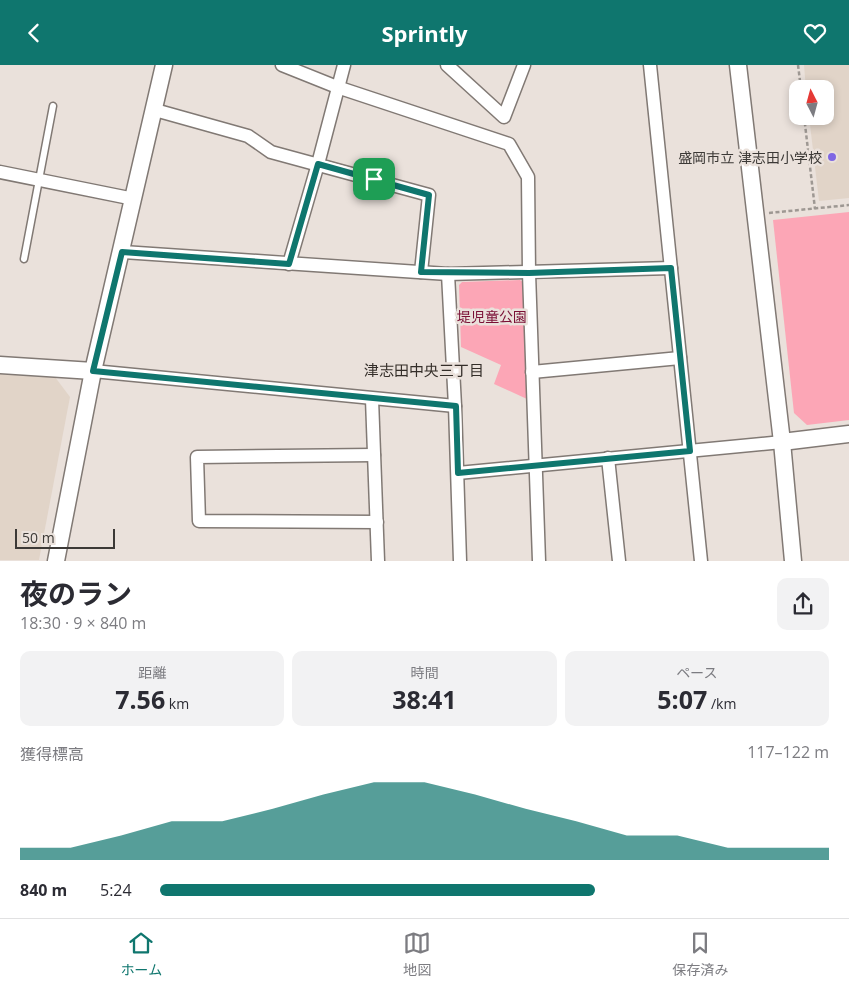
<!DOCTYPE html>
<html lang="ja">
<head>
<meta charset="utf-8">
<style>
	body { margin:0; font-family:"Open Sans","Noto Sans JP",sans-serif; background:#f2f2f3; color:#2b2b33; height:100vh; display:flex; flex-direction:column; font-size:19px; white-space:nowrap }
	* { box-sizing:border-box; margin:0 }
	p { font-size:16px; color:#7c7c81 }
	.icon { flex:none; width:28px; height:28px; fill:none; stroke:currentColor; stroke-width:2; stroke-linecap:round; stroke-linejoin:round }
	.map { position:relative; height:496px; overflow:hidden }
	.drawer { display:flex; flex-direction:column; background:#fff; flex:1 }
	.drawer>* { flex:none }
	.needle { width:32px; rotate:354deg }
	.fabs { position:absolute; left:789px; top:15px; display:grid; gap:10px }
	.fabs a { display:grid; place-items:center; width:45px; height:45px; border-radius:10px; background:#fff; box-shadow:0 2px 8px #0003; font-size:25px }
	.scale { position:absolute; left:15px; bottom:12px; width:100px; box-sizing:border-box; padding-left:5px; border:2px solid #3c3936; border-top:0; font-size:14px; line-height:18px; white-space:nowrap; color:#3c3936; -webkit-text-stroke:4px #eae1db; paint-order:stroke }
	.pin { position:absolute; display:grid; place-items:center; width:42px; height:42px; color:#fff; margin:-21px; border-radius:10px; box-shadow:0 2px 8px #0006 }
	.round { display:grid; place-items:center; flex:none; width:52px; height:52px; border-radius:10px; background:#f2f2f3 }
	.summary { display:flex; align-items:center; justify-content:space-between; height:85px; padding:0 20px }
	h1 { font-size:28px; font-weight:700; line-height:38px }
	.figures { display:grid; grid-template-columns:repeat(3,1fr); gap:8px; height:85px; padding:5px 20px }
	.figures div { display:grid; align-content:center; border-radius:10px; background:#f2f2f3; text-align:center }
	.figures b { font-size:25px; font-weight:700 }
	.figures small { font-size:14px; font-weight:400 }
	.figures p { font-size:14px }
	.chart { height:140px; padding:10px 20px }
	.chart p { display:flex; justify-content:space-between }
	.chart svg { width:100%; height:90px; margin-top:5px; fill:#0f766e; opacity:.7 }
	ul { padding:0 20px; list-style:none; font-size:16px }
	li { display:grid; grid-template-columns:80px 60px 1fr; align-items:center; height:38px }
	li i { height:12px; border-radius:6px; background:#0f766e }
	header { display:flex; justify-content:space-between; align-items:center; height:65px; padding:0 20px; background:#0f766e; color:#fff; font-size:22px; font-weight:700 }
	.menu { display:flex; justify-content:space-around; align-items:center; height:70px; border-top:1px solid #e1e1e2; background:#fff; font-size:14px; color:#7c7c81 }
	.menu a { display:grid; justify-items:center; gap:2px }
	.menu .selected { color:#0f766e }
	.map>svg:first-child { display:block }
	.built { fill:#e1d4c8 }
	.green { fill:#fca6b6 }
	.lines { fill:none; stroke-linecap:round; stroke-linejoin:round }
	.service-casing { stroke:#817974; stroke-width:9 }
	.minor-casing { stroke:#817974; stroke-width:15 }
	.tertiary-casing { stroke:#817974; stroke-width:19 }
	.path { stroke:#9e9893; stroke-width:2.5; stroke-dasharray:4 2.5; stroke-linecap:butt }
	.service { stroke:#fff; stroke-width:6 }
	.minor { stroke:#fff; stroke-width:12 }
	.tertiary { stroke:#fff; stroke-width:16 }
	.route-casing { stroke:#fff; stroke-width:10 }
	.route { stroke:#0f766e; stroke-width:6 }
	.poi-dot { fill:#7f67e3; stroke:#eae1db; stroke-width:2 }
	.labels { text-anchor:middle; dominant-baseline:central; stroke-width:5; stroke-linejoin:round; paint-order:stroke }
	.poi-label { font-size:14px; fill:#3c3936; stroke:#eae1db; text-anchor:end }
	.park-label { font-size:14px; fill:#7a1035; stroke:#eae1db }
	.neighbourhood-label { font-size:15px; fill:#342e29; stroke:#eae1db }
</style>
</head>
<body>
<header><svg class="icon" aria-label="back" viewBox="0 0 24 24"><path d="M15 5l-7 7 7 7"/></svg>Sprintly<svg class="icon" aria-label="heart" viewBox="0 0 24 24"><path d="M12 20l-8-8c-3-5 5-10 8-4 3-6 11-1 8 4z"/></svg></header>
<div class="map">
<svg width="849" height="496" viewBox="0 0 849 496">
	<rect width="100%" height="100%" fill="#eae1db"/>
	<g class="built">
		<polygon points="804,0 849,0 849,133 819,136 809,51 825,51 825,24 806,24"/>
		<polygon points="0,308 55,312 70,332 39,495 0,495"/>
	</g>
	<g class="green">
		<polygon points="849,147 849,355 807,360 794,348 773,155"/>
		<polygon points="520,215 524,218 527,334 494,319 501,300 461,282 459,220 462,217"/>
	</g>
	<g class="lines">
		<defs>
			<polyline id="service" points="24,194 53,41"/>
			<g id="minor">
				<polyline points="282,0 337,22 509,79 528,112 529,208 539,496"/>
				<polyline points="447,0 504,52 524,0"/>
				<polyline points="650,0 701,496"/>
				<polyline points="155,45 248,71 271,87 429,130 421,207"/>
				<polyline points="0,107 134,134"/>
				<polyline points="123,187 448,209 671,203"/>
				<polyline points="289,199 318,99 344,0"/>
				<polyline points="448,209 455,341 460,496"/>
				<polyline points="93,306 455,341"/>
				<polyline points="532,307 680,293"/>
				<polyline points="372,334 378,496"/>
				<polyline points="374,390 197,392 199,456 377,457"/>
				<polyline points="608,393 619,496"/>
				<polyline points="458,408 782,377"/>
			</g>
			<g id="tertiary">
				<polyline points="738,0 782,377 793,496"/>
				<polyline points="0,300 93,306"/>
				<polyline points="782,377 849,369"/>
				<polyline points="56,496 93,306 164,0"/>
			</g>
		</defs>
		<use href="#service" class="service-casing"/>
		<use href="#minor" class="minor-casing"/>
		<use href="#tertiary" class="tertiary-casing"/>
		<g class="path">
			<polyline points="798,0 801,24"/>
			<polyline points="804,51 815,144"/>
			<polyline points="769,148 849,140"/>
		</g>
		<use href="#service" class="service"/>
		<use href="#minor" class="minor"/>
		<use href="#tertiary" class="tertiary"/>
	</g>
	<g class="lines">
		<defs>
			<polygon id="route" points="318,99 429,130 421,207 529,208 671,203 690,386 458,408 456,341 93,306 122,187 289,199"/>
		</defs>
		<use href="#route" class="route-casing"/>
		<use href="#route" class="route"/>
	</g>
	<circle class="poi-dot" cx="832" cy="92" r="5"/>
	<g class="labels">
		<g class="poi-label">
			<text x="822" y="92">盛岡市立 津志田小学校</text>
		</g>
		<g class="park-label">
			<text x="492" y="251">堤児童公園</text>
		</g>
		<g class="neighbourhood-label">
			<text x="424" y="305">津志田中央三丁目</text>
		</g>
	</g>
</svg>
<div class="fabs">
<a><svg class="needle" viewBox="-14 -14 28 28"><path d="M0-13l5 13h-10z" fill="#e53935"/><path d="M0 13l5-13h-10z" fill="#7c7c81"/></svg></a>
</div>
<div class="scale">50 m</div>
<div class="pin" style="left:374px;top:114px;background:#1e9e55"><svg class="icon" aria-label="arrive" viewBox="0 0 24 24"><path d="M6 21V4h12l-3 4 3 4H6"/></svg></div>
</div>
<section class="drawer">
<div class="summary"><div><h1>夜のラン</h1><p>18:30 · 9 × 840 m</p></div><a class="round"><svg class="icon" aria-label="share" viewBox="0 0 24 24"><path d="M12 15V3M7 8l5-5 5 5M5 13v7h14v-7"/></svg></a></div>
<div class="figures">
<div><p>距離</p><b>7.56<small> km</small></b></div>
<div><p>時間</p><b>38:41</b></div>
<div><p>ペース</p><b>5:07<small> /km</small></b></div>
</div>
<div class="chart"><p><span>獲得標高</span>117–122 m</p>
<svg viewBox="0 0 160 44" preserveAspectRatio="none"><path d="M0 44V38L10 38L20 32L30 25L40 25L50 19L60 12L70 6L80 6L90 12L100 19L110 25L120 32L130 32L140 38L150 38L160 38V44z"/></svg>
</div>
<ul>
<li><b>840 m</b>5:24<i style="width:65%"></i></li>
</ul>
</section>
<nav class="menu">
<a class="selected"><svg class="icon" aria-label="home" viewBox="0 0 24 24"><path d="M3 11l9-7 9 7M6 9v11h12V9"/></svg>ホーム</a>
<a><svg class="icon" aria-label="map" viewBox="0 0 24 24"><path d="M3 6l6-2 6 2 6-2v14l-6 2-6-2-6 2zM9 4v14M15 6v14"/></svg>地図</a>
<a><svg class="icon" aria-label="saved" viewBox="0 0 24 24"><path d="M7 4h10v16l-5-4-5 4z"/></svg>保存済み</a>
</nav>
</body>
</html>
